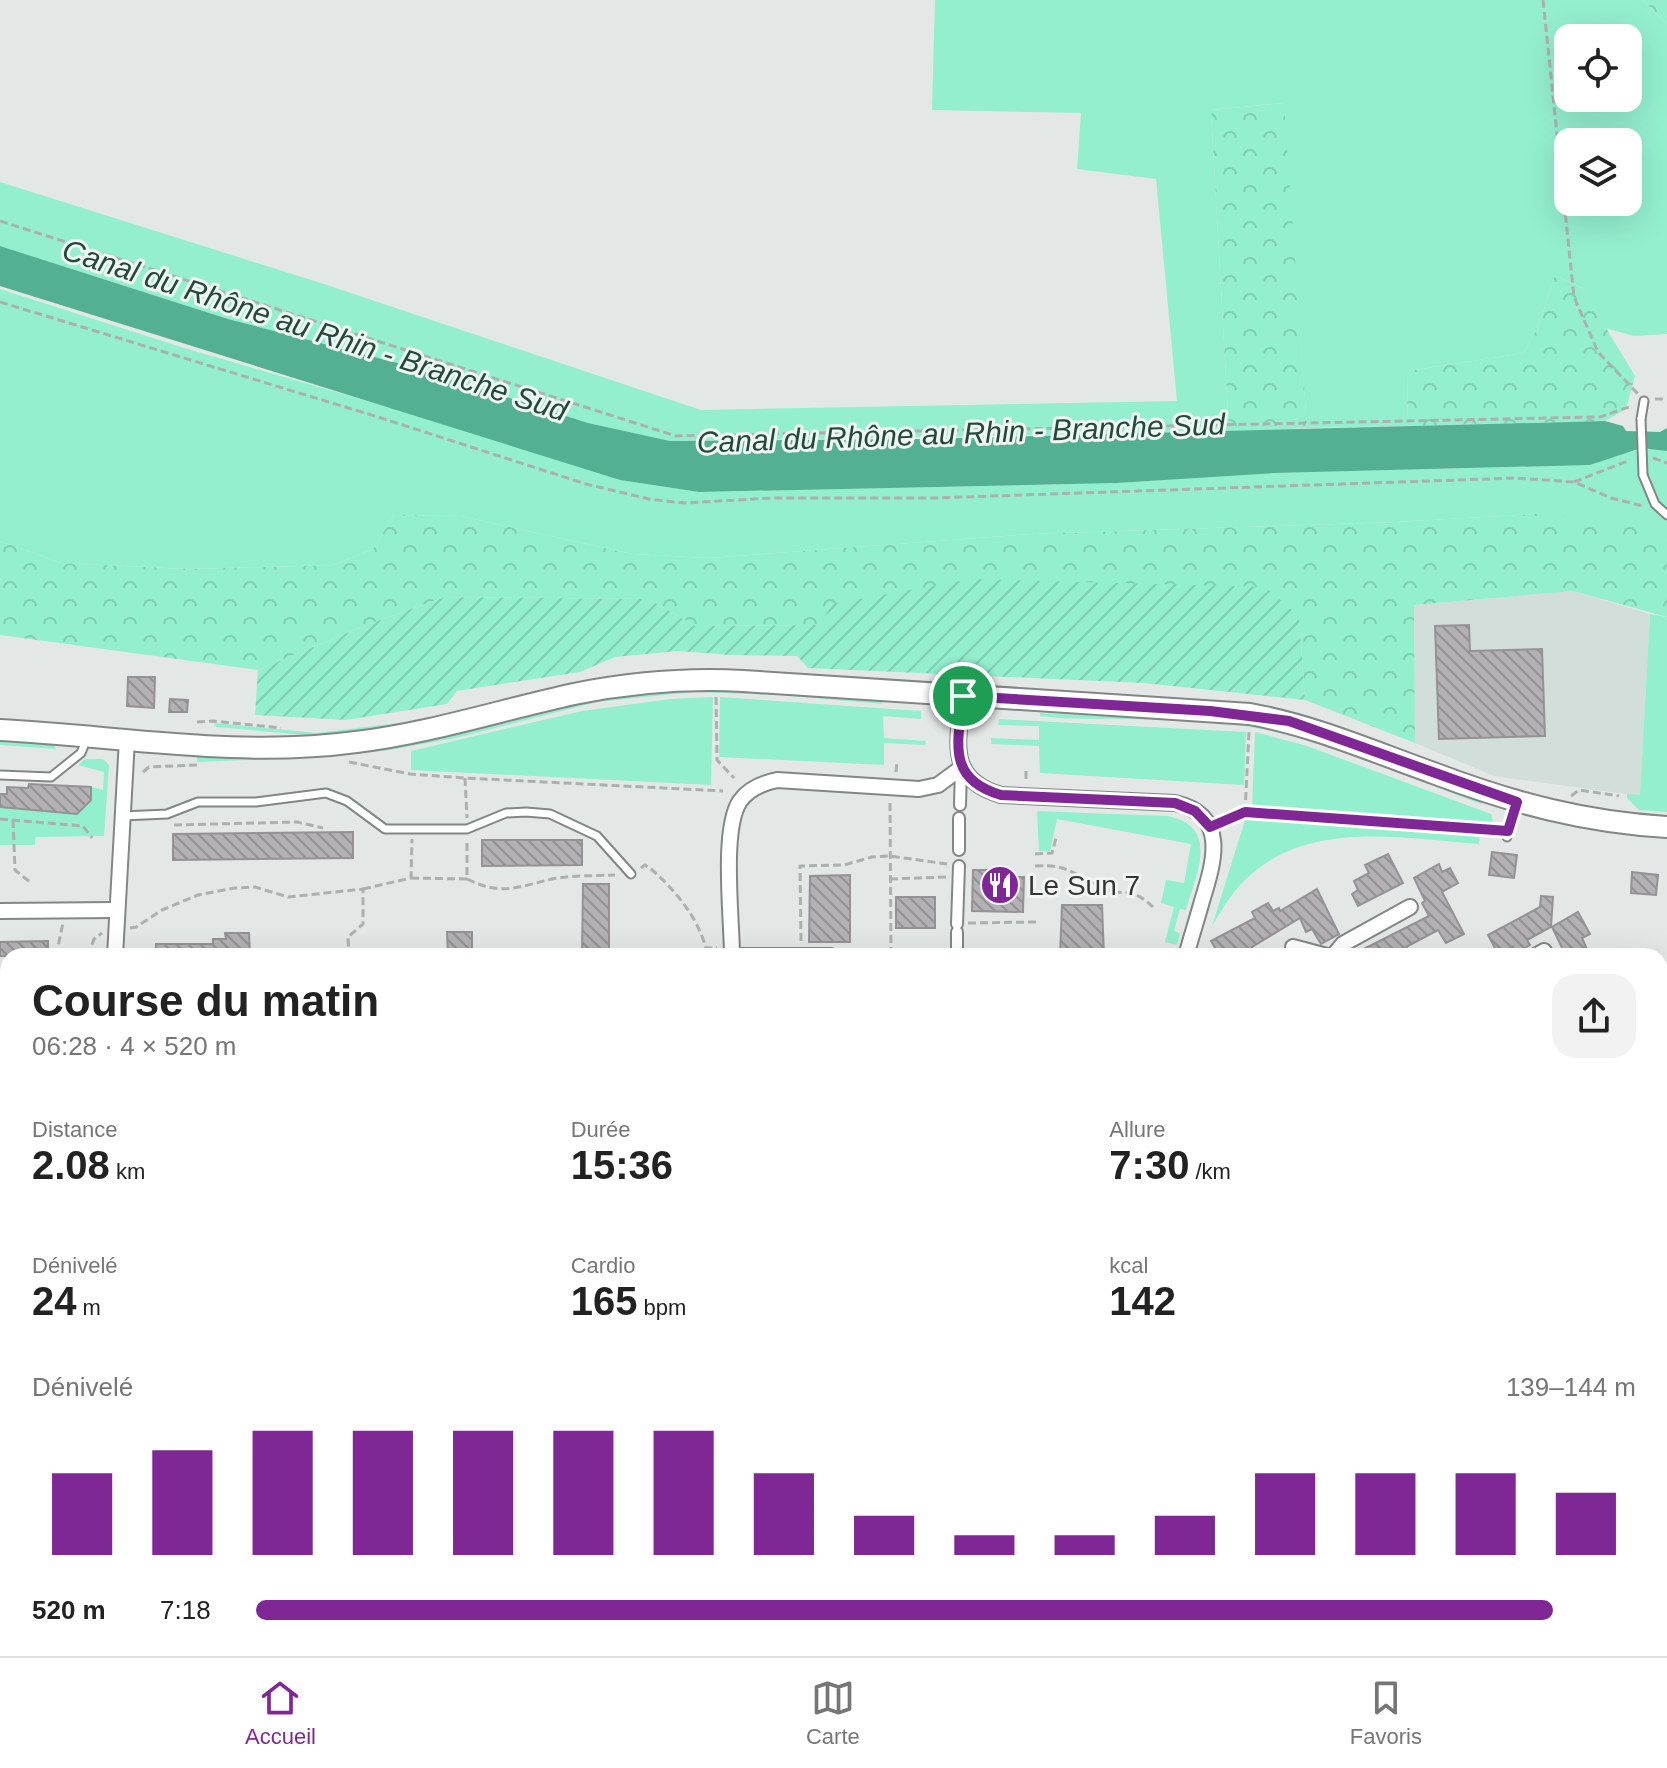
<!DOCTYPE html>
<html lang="fr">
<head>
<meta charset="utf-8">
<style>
	body { margin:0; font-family:Helvetica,sans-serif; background:#f2f2f2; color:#222; height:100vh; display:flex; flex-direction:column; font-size:30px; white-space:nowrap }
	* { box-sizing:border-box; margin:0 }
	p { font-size:26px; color:#767676 }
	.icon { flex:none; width:44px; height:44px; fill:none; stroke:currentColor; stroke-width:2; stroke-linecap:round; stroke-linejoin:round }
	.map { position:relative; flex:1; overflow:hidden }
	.details { position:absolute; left:0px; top:948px; width:1668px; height:708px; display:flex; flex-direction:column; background:#fff; border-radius:24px 24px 0 0; box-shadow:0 8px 32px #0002 }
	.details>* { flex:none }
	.tools { position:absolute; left:1554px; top:24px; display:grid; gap:16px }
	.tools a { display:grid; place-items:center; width:88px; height:88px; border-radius:16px; background:#fff; box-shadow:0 8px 32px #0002; font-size:40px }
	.pin { position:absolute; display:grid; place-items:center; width:68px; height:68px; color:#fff; margin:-34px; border:4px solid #fff; border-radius:50%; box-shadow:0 2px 8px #0007 }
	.round { display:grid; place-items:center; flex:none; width:84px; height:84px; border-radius:24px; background:#f2f2f2 }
	.summary { display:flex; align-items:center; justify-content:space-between; height:136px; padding:0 32px }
	h1 { font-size:44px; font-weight:800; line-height:60px }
	.stats { display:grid; grid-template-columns:repeat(3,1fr); gap:12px; height:136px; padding:8px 32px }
	.stats div { display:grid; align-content:center }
	.stats b { font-size:40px; font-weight:800 }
	.stats small { font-size:22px; font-weight:400 }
	.stats p { font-size:22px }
	.chart { height:224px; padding:16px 32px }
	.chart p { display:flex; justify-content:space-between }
	.chart svg { width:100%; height:144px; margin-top:8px; stroke:#7f2795; stroke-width:6 }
	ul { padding:0 32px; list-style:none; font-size:26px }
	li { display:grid; grid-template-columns:128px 96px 1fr; align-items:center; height:60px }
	li i { height:20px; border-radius:10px; background:#7f2795 }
	.tab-bar { display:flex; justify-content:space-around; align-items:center; height:112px; border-top:2px solid #e0e0e0; background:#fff; font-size:22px; color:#767676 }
	.tab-bar a { display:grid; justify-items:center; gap:4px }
	.tab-bar .on { color:#7f2795 }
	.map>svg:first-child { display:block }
	.built { fill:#d1ded9 }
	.grass { fill:#94efcf; fill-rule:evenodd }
	.forest { fill:url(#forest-crowns) }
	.park { fill:url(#park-dots) }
	.garden { fill:url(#garden-furrows) }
	.water { fill:#53b092 }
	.building { fill:url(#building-back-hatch); stroke:#959296; stroke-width:2 }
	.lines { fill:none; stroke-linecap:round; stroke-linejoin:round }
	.service-casing { stroke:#828685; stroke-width:11 }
	.pedestrian-casing { stroke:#828685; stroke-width:14 }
	.minor-casing { stroke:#828685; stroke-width:18 }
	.secondary-casing { stroke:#828685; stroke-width:24 }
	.path { stroke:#acb0ae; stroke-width:3; stroke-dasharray:8 4; stroke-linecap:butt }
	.service { stroke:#fff; stroke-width:7 }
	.pedestrian { stroke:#fff; stroke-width:10 }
	.minor { stroke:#fff; stroke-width:14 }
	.secondary { stroke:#fff; stroke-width:20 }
	.service-bridge-casing { stroke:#828685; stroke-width:11; stroke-linecap:butt }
	.service-bridge { stroke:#fff; stroke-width:7 }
	.route-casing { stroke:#fff; stroke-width:16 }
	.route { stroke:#7f2795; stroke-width:10 }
	.labels { text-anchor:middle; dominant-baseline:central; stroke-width:6; stroke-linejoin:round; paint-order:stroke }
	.poi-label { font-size:28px; fill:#333534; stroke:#f0f5f3; text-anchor:start }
	.water-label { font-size:30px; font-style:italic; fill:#214a3c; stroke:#f0f5f3 }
</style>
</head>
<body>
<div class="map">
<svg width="1667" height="1656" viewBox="0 0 1667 1656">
	<defs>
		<pattern id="forest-crowns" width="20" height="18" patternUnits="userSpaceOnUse" patternTransform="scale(2)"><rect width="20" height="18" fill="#94efcf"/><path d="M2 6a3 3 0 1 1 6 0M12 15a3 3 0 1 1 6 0" fill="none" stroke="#80ceb2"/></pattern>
		<pattern id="park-dots" width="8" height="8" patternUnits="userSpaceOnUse" patternTransform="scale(2)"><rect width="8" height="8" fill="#94efcf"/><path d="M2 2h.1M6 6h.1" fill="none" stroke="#80ceb2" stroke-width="1.8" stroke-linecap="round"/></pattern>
		<pattern id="garden-furrows" width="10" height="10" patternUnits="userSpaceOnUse" patternTransform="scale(2)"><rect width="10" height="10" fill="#94efcf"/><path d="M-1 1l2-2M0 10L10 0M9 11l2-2" fill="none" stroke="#80ceb2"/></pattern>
		<pattern id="building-back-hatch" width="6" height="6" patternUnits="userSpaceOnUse" patternTransform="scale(2)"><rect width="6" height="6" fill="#b4b1b5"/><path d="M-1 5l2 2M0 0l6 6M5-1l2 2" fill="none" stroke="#939194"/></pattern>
	</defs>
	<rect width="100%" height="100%" fill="#e3e8e6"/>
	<g class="built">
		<polygon points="1573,591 1650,614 1640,796 1494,776 1415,743 1414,605"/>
		<polygon points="1660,1387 1661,1394 1667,1394 1667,1503 1660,1503"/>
	</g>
	<g class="grass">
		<path d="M935 0H1643L1667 24V334L1634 336 1605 328 1582 288 1555 275 1539 325 1524 353 1408 371 1407 426 1307 428 1283 103 1211 110 1229 432 670 441 588 423 409 366 228 319 0 246V182L327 285 701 410 1177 401 1156 179 1077 169 1081 113 932 110ZM1568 38H1628V98H1568ZM1568 142H1628V202H1568Z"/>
		<path d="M0 289 184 348 433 420 620 480 699 492 1117 483 1265 473 1590 465C1616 456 1639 444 1667 451V541L1535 514 1396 522 1031 534 709 558 632 554 461 516 394 515 373 549 333 565 188 569 61 563 0 541Z"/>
		<polygon points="1650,614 1667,617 1667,812 1639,810 1627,798 1627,794 1640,795"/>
		<polygon points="709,688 882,700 882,704 779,695 694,692 597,702 456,738 390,750 328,757 197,762 197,757 296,756 407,744 456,734 598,699"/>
		<polygon points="713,697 711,785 411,770 411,751 582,711 670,699"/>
		<polygon points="720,697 921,711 921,719 883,716 884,738 926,741 925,745 884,743 884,765 719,757"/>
		<path d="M1040 713 1241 722 1321 739 1483 801 1481 804C1409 778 1337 742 1261 729 1195 716 1126 721 1059 718L1040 716Z"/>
		<polygon points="999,719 1246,732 1244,785 1040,773 1039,746 991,744 991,738 1039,740 1039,726 998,725"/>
		<polygon points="405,722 406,726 316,736 216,727 214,723 317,733"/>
		<polygon points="1255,732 1307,746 1491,814 1494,825 1330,816 1252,808"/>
		<polygon points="0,741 54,744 56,749 0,745"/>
		<polygon points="85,759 103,759 109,765 104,836 35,837 35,845 0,845 0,807 77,813 90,800 91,787 103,790 104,772 78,765"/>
		<path d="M1037 811 1167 816C1221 826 1196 875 1186 910L1180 909 1174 931 1180 933 1177 945 1165 942 1174 907 1161 903 1166 880 1184 883 1191 844 1057 819 1050 851H1039Z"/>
		<path d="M1246 817 1480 834 1479 844C1400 838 1305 819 1244 881 1231 894 1221 911 1212 926Z"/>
		<rect x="0" y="987" width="8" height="34"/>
		<rect x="770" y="1648" width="175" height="8"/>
	</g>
	<g class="forest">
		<polygon points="1643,0 1667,0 1667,24"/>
		<polygon points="1284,103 1307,428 1229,432 1211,110"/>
		<polygon points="1555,275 1582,288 1635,376 1626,409 1605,421 1407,426 1408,371 1524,353 1539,325"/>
		<polygon points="1535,514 1617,519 1667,541 1667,617 1573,591 1414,605 1415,743 1305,700 1299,616 832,604 821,625 695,626 649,599 445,597 369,624 258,670 0,635 0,541 61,563 188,569 333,565 373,549 394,515 461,516 632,554 709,558 1031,534 1396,522"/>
	</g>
	<polygon class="park" points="183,1648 422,1648 415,1656 188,1656"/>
	<g class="garden">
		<polygon points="971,579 1265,587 1299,616 1305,700 1144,683 808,668 797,656 730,655 678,651 615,657 580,672 457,691 447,704 346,720 255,715 258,670 369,624 445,597 649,599 695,626 820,625 832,604"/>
		<polygon points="1660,1503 1667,1503 1667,1656 1626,1656 1626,1648 1660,1648"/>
		<polygon points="422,1648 672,1648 672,1656 415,1656"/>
	</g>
	<polygon class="water" points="0,246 228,319 409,366 588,423 670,441 922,439 1605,421 1623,426 1626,431 1660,432 1667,428 1667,451 1641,448 1590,465 1274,473 1117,483 699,492 620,480 0,286"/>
	<g class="building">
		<polygon points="1469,625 1470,651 1542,649 1545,736 1439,739 1435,626"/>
		<polygon points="128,677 155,677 154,708 127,706"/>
		<polygon points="170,699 188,700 187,712 169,712"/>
		<polygon points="29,784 91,787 91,800 77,814 0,807 0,794 7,794 7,787 28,788"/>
		<polygon points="353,832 353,858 173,860 173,834"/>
		<polygon points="482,840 582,840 582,865 482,866"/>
		<polygon points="1492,852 1517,855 1514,878 1489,875"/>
		<polygon points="1388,854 1403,883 1358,906 1352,894 1358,890 1354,881 1369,873 1365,865"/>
		<polygon points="1439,864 1442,872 1450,868 1458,883 1442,892 1464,934 1446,943 1438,930 1406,947 1411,956 1350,956 1429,916 1422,903 1425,901 1414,878"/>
		<polygon points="973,870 1006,870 1006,877 1024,877 1023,912 972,911"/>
		<polygon points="1632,872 1658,875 1656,895 1631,893"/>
		<polygon points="850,875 850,942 809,942 810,876"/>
		<polygon points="583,884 609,884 609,956 582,956"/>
		<polygon points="1317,889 1339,934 1321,944 1312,929 1306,932 1300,918 1252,947 1255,952 1247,956 1220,956 1211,941 1255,918 1252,912 1268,903 1273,911 1279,908 1280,911"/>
		<polygon points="1541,896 1553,897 1551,927 1527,940 1530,945 1523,949 1515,953 1513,947 1498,954 1488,935 1540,907"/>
		<rect x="896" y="897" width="39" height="31"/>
		<polygon points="1062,905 1102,905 1104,956 1060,956"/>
		<polygon points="1578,912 1590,934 1582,938 1590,956 1566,956 1552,927"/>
		<polygon points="447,932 472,932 472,956 448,956"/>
		<polygon points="225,933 249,933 250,956 156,956 156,944 213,944 213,939 226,939"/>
		<polygon points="48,941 48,956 0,956 0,942"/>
	</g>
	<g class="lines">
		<defs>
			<g id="service">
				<polyline points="1641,419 1644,401"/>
				<polyline points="1643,475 1655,504 1667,515"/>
				<polyline points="0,775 51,777 81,753 87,738"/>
				<polyline points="122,816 167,814 198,802 256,802 326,793 347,801 385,829 467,829 506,813 526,812 550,814 597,836 631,874"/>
				<polyline points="1507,837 1517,804"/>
			</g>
			<g id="pedestrian">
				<polyline points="960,805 961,768"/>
				<polyline points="959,850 959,818"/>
				<polyline points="957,924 959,866"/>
				<polyline points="957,956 957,932"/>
			</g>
			<g id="minor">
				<path d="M963 696C958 741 946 779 1001 795L1175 803C1229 815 1214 862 1202 901 1197 919 1191 938 1186 956"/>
				<polyline points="0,911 116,910"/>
				<polyline points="1293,947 1327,956"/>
				<polyline points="115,956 127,739"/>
				<path d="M732 956C732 920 721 829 740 801 749 788 763 783 777 780L919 789 938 785 961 768"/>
				<polyline points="732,956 831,956"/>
				<polyline points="1333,956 1343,944 1410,907"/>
				<polyline points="1535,956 1544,951 1547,956"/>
				<polyline points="1660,1017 1667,1016"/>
				<polyline points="1660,1097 1667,1100"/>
				<polyline points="0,1131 8,1131"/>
				<polyline points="0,1506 8,1506"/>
				<polyline points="165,1648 170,1656"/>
				<polyline points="688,1656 688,1648"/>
				<polyline points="1255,1656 1255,1648"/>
			</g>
			<path id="secondary" d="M0 730C118 736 238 758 356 742 430 733 501 710 574 694 629 683 687 678 743 681L1250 714C1315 726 1374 752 1436 774 1513 803 1584 822 1667 827"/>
		</defs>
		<use href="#service" class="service-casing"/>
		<use href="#pedestrian" class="pedestrian-casing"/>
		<use href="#minor" class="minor-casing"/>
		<use href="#secondary" class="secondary-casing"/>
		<g class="path">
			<polyline points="1543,0 1574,297 1598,352 1638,394"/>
			<polyline points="0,221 676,436 1600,417 1632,406"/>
			<polyline points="0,302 378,417 586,484 649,499 684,503 773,498 935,498 1516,478 1574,482 1611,498 1643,506"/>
			<polyline points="1655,399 1667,399"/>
			<polyline points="1653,458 1667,463"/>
			<polyline points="1574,482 1630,460"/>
			<polyline points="716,697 717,760 734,778"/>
			<polyline points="197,722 213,721 281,728"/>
			<polyline points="349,762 410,774 465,778 723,791"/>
			<polyline points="143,772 149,767 197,765"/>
			<polyline points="896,772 897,762"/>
			<polyline points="465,778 467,818"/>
			<polyline points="1026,779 1026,768"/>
			<polyline points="1571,796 1579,790 1619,796"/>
			<polyline points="890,803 891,956"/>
			<polyline points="1245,812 1249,732"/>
			<polyline points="0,819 83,826 92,838"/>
			<polyline points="13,820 15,870 30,882"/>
			<polyline points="1224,821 1245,812 1498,830"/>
			<polyline points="174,825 297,822 323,828"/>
			<polyline points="1035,854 1052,853 1056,838"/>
			<path d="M1035 866C1068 864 1073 874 1101 887 1123 899 1129 884 1153 907"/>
			<path d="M641 868 645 865 651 869C675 890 697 916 706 948H717"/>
			<polyline points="411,878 467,879 467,842"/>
			<path d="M467 879C501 896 518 887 552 879 573 875 594 876 615 875"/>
			<polyline points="890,879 946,877"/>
			<polyline points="363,889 411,878 412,839"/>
			<polyline points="968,923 1036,922"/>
			<polyline points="130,928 136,927 162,910 198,895 235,888 255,887 288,897 363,889 363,924 348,937 349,956"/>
			<polyline points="801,941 800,866 844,865 872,857 890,856 947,864"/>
			<polyline points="56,956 63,923"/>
			<polyline points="88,956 94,939 102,933"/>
			<polyline points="0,985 8,985"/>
			<polyline points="0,1243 8,1246"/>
			<polyline points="1660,1248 1667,1246"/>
			<polyline points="1660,1507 1667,1506"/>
			<polyline points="0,1560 8,1560"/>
			<polyline points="0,1643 8,1642"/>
			<polyline points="23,1648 23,1656"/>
			<polyline points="969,1648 969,1656"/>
			<polyline points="1156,1648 1159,1649"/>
			<polyline points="1456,1648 1456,1656"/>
		</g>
		<use href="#service" class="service"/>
		<use href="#pedestrian" class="pedestrian"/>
		<use href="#minor" class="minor"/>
		<use href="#secondary" class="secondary"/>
		<defs>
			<polyline id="service-bridge" points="1641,419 1643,475"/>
		</defs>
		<use href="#service-bridge" class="service-bridge-casing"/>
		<use href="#service-bridge" class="service-bridge"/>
	</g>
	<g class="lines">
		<defs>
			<path id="route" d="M963 696 1210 711 1289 721 1517 802 1508 831 1245 812 1210 827 1195 811 1175 803 1001 795C946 779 958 742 963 696Z"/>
		</defs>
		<use href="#route" class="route-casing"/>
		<use href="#route" class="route"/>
	</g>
	<defs>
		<symbol id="restaurant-disc" viewBox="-11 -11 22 22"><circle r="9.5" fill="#7f2795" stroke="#f0f5f3"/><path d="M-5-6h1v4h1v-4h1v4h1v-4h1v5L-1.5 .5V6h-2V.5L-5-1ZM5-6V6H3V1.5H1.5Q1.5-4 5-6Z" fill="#fff"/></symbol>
	</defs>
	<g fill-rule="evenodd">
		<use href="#restaurant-disc" x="978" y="863" width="44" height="44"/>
	</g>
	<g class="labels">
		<g class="poi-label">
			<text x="1028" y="885">Le Sun 7</text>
		</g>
		<g class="water-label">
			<text transform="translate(315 330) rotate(18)">Canal du Rhône au Rhin - Branche Sud</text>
			<text transform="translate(961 433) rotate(-2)">Canal du Rhône au Rhin - Branche Sud</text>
		</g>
	</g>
</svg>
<div class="tools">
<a><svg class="icon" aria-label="locate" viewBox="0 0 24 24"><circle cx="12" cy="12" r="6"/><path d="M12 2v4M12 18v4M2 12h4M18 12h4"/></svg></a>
<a><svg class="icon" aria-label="layers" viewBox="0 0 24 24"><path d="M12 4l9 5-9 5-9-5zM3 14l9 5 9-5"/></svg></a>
</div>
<div class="pin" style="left:963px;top:696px;background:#1e9e55"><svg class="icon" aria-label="arrive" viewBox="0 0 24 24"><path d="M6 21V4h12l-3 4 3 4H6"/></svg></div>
<section class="details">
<div class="summary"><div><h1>Course du matin</h1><p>06:28 · 4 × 520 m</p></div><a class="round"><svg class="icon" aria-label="share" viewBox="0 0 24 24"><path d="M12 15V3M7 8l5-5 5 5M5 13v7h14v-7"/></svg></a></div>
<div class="stats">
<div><p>Distance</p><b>2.08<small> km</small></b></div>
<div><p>Durée</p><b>15:36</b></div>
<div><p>Allure</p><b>7:30<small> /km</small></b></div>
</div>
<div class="stats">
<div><p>Dénivelé</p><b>24<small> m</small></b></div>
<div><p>Cardio</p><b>165<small> bpm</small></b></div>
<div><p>kcal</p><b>142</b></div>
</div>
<div class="chart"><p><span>Dénivelé</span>139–144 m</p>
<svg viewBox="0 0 160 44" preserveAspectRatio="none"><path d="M5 44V19M15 44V12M25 44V6M35 44V6M45 44V6M55 44V6M65 44V6M75 44V19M85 44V32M95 44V38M105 44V38M115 44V32M125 44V19M135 44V19M145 44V19M155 44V25"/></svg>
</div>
<ul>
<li><b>520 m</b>7:18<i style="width:94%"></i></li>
</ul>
</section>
</div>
<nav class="tab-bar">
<a class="on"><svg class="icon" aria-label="home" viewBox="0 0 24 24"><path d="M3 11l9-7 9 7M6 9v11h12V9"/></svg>Accueil</a>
<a><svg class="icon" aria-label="map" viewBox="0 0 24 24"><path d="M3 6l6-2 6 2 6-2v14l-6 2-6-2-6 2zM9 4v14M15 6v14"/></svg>Carte</a>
<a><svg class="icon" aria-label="saved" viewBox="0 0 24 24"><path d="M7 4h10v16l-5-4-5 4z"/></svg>Favoris</a>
</nav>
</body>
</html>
